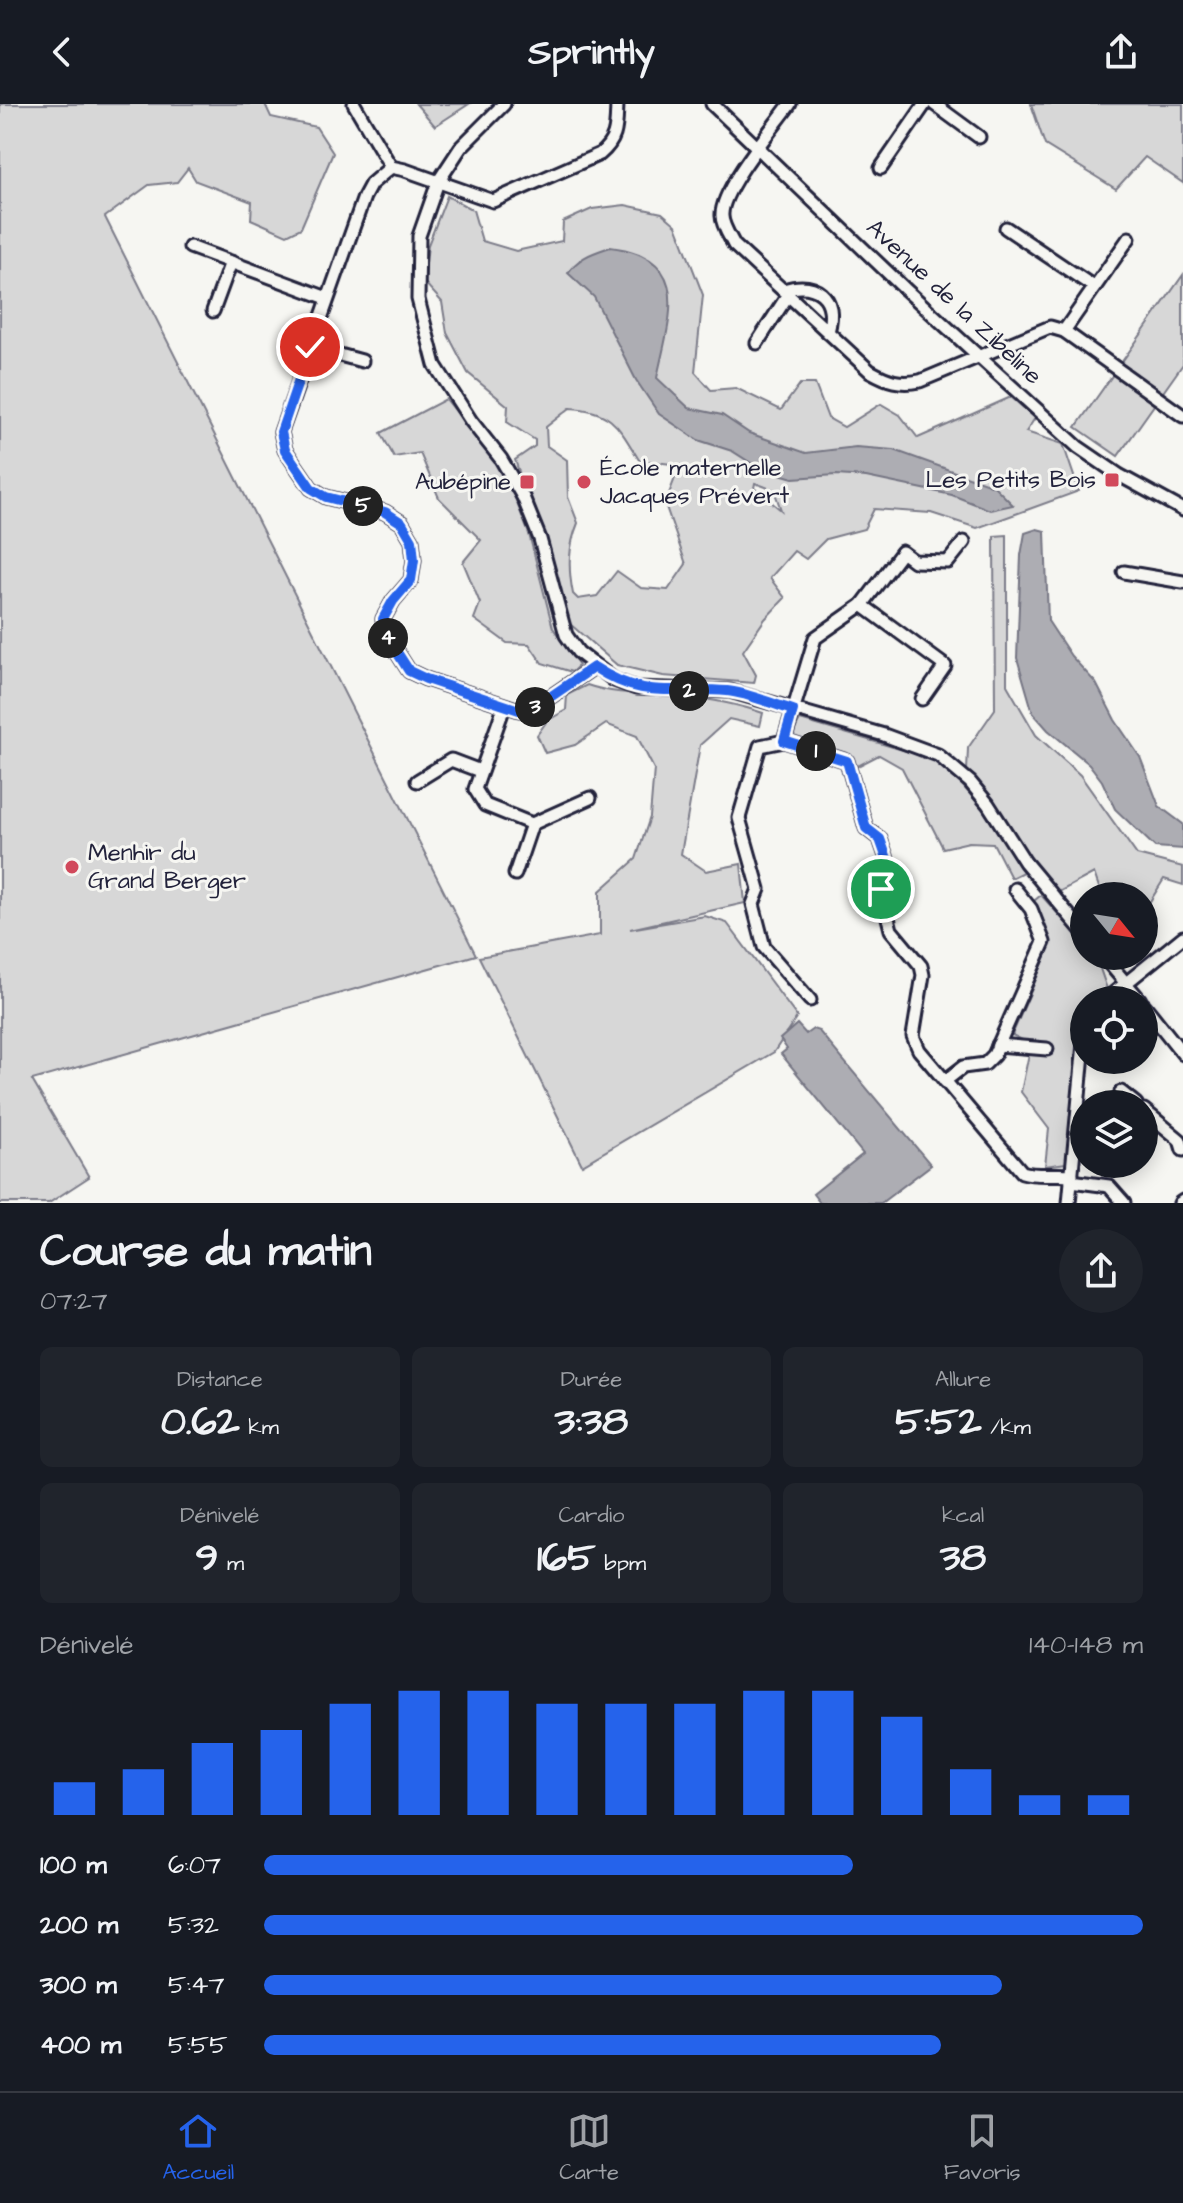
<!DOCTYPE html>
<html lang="fr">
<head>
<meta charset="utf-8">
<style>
	body { margin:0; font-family:"Architects Daughter",sans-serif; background:#20242c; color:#f1f3f6; height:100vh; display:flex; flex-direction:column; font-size:30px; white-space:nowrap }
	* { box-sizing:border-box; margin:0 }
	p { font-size:26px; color:#9ea1a6 }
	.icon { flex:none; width:44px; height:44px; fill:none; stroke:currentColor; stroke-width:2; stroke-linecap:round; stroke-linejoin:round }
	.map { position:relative; height:1099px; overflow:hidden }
	.sheet { display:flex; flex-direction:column; background:#171b24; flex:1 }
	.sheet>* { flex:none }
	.needle { width:52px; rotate:120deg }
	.tools { position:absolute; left:1070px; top:778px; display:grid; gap:16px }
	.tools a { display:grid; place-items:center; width:88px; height:88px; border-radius:50%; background:#171b24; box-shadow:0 4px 20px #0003; font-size:40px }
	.pin { position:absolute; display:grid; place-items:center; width:68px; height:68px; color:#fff; margin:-34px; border:4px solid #fff; border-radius:50%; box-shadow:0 2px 8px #0007 }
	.km { position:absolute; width:40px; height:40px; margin:-20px; border-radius:50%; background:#222; color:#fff; font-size:22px; line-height:40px; text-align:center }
	.round { display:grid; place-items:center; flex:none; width:84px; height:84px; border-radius:42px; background:#20242c }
	.headline { display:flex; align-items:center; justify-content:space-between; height:136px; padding:0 40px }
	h1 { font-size:44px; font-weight:700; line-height:60px }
	.metrics { display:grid; grid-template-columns:repeat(3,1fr); gap:12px; height:136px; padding:8px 40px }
	.metrics div { display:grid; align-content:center; border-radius:12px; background:#20242c; text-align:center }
	.metrics b { font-size:40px; font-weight:700 }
	.metrics small { font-size:22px; font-weight:400 }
	.metrics p { font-size:22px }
	.chart { height:224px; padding:16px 40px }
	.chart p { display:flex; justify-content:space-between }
	.chart svg { width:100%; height:144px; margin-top:8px; stroke:#2563eb; stroke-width:6 }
	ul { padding:0 40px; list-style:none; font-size:26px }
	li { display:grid; grid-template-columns:128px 96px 1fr; align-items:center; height:60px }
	li i { height:20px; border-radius:10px; background:#2563eb }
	header { display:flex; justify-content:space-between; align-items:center; height:104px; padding:0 40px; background:#171b24; font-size:36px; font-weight:700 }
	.tab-bar { display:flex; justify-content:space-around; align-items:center; height:112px; border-top:2px solid #363941; background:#171b24; font-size:22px; color:#9ea1a6 }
	.tab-bar a { display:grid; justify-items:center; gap:4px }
	.tab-bar .current { color:#2563eb }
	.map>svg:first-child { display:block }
	.green { fill:#d7d7d7; stroke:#7c7c89; stroke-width:2; fill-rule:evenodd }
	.water { fill:#adadb3; stroke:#757583; stroke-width:2 }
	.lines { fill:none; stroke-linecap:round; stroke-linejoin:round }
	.street-casing { stroke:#22223b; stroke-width:17 }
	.street { stroke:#f6f6f2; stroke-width:11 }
	.route-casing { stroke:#fff; stroke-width:16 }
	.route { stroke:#2563eb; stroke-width:10 }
	.poi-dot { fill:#d1495b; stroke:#f6f6f2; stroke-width:3 }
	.labels { text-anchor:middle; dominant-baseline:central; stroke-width:6; stroke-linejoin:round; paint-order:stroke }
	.street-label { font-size:24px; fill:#22223b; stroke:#f6f6f2 }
	.poi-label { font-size:24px; fill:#22223b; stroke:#f6f6f2; text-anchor:start }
</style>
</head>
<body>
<header><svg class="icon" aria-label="back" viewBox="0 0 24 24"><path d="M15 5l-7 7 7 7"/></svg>Sprintly<svg class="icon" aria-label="share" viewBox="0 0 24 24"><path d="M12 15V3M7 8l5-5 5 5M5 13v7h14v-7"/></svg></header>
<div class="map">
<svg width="1183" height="1099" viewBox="0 0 1183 1099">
	<rect width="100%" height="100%" fill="#f6f6f2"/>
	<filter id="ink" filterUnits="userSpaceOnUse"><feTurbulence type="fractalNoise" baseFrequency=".0125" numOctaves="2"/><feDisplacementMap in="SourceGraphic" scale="16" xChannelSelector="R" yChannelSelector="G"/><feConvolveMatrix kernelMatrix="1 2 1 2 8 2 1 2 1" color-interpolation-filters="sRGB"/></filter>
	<g filter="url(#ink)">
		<g class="green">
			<polygon points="0,0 265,0 271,13 316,23 333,49 301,124 287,131 251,115 252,98 196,77 188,64 177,78 149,81 105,113 476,851 32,976 89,1073 49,1099 0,1099"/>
			<polygon points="416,0 469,0 435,22"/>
			<polygon points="1031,0 1183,0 1183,79 1145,53 1116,85 1045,41"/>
			<path d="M447 92 473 106 482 137 516 147 562 137 563 118 592 105 625 101 662 109 676 121 703 191 695 268 711 286 736 284 781 306 800 280H815L828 314 844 323 881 300 900 311 918 334 1011 293 1035 314 1026 328 1063 340 1079 387 977 424 931 409 874 405 864 425 826 435 806 455 794 447 770 474 785 494 765 515 743 547 756 571 754 579 663 572 617 561 570 520 515 356 535 342V336L507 318 508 302 468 269 447 229 442 198 424 178 428 141ZM570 304C612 306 619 323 639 356L680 361 665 400 686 460 668 486 641 484 617 467 597 492 578 495 573 490C568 465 568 443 578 419L568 393 567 356 547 342 546 323ZM755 379 774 386 781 406 754 384Z"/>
			<polygon points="1183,171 1183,260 1118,352 1076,323"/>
			<polygon points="446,295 506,371 529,430 553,524 579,561 572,568 542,559 529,540 507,539 474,515 480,499 463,458 481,436 439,394 420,349 394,353 381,329"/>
			<polygon points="1007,431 1007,581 1036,631 1080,671 1137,751 1183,763 1183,781 1164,775 1144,807 1144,792 1102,792 1094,769 1057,789 1014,735 967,667 968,644 995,605 994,432"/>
			<path d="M587 581C618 592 649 589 682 592 709 595 737 600 763 609L760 622 729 615 700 641 681 750 706 767 741 760 745 799 630 825 705 812 727 819 797 913 774 948 582 1061 479 853 600 831V787L636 755 650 713 654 665 637 632 606 620 575 641 545 649 537 631 547 617 566 606 567 591Z"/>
			<polygon points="800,616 941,657 982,704 1023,768 1011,774 993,739 969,738 943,744 902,664 879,651 856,663 791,633"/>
			<polygon points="1041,791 1084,839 1084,852 1096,853 1107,885 1097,896 1084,896 1066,1059 1045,1062 1049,1025 1021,988 1031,940 1012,931 1047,850 1038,805 1034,797"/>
		</g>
		<g class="water">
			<path d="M610 143C695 153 669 215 657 274L689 304 722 311 749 329 806 349 856 343 894 346 994 382 1013 401 990 406 952 391 866 373 836 371 793 374 759 364 732 347 698 336 659 310 636 276 594 193 568 169C578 153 593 149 610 143Z"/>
			<polygon points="1037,425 1045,427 1048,517 1071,552 1096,579 1115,616 1140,653 1159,702 1183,720 1183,745 1155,743 1115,705 1102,677 1089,660 1048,626 1033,609 1017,554 1021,451 1025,429"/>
			<polygon points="797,920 806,930 813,925 819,927 931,1061 881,1099 820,1099 813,1090 863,1050 781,950 787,945 780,935"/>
		</g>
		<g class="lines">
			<defs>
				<g id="street">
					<polyline points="354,0 391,63"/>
					<polyline points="504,0 461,43 438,78 419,132 418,195 435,261 471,317 501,355 523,393 540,435 566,531 578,548 614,576 636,584 730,587 884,631 938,651 970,678 988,700 1025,758 1084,829"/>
					<polyline points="712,0 905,185 1078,343 1119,371 1183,406"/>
					<path d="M790 0C774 23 720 86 722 112 722 121 730 133 734 141L870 267C888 277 899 281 920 277L1050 223 1064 227 1183 312"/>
					<polyline points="934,0 979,33"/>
					<polyline points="881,64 925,0"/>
					<polyline points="1006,124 1094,183"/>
					<polyline points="190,143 327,194"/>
					<path d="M783 186C816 176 838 192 828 228"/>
					<polyline points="213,207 231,158"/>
					<polyline points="1064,227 1129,134"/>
					<polyline points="757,239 788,191"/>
					<polyline points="310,243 362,257"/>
					<path d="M964 438 948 458 914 457 902 448 862 501 815 534 784 637 847 657 866 724 880 735 886 752 889 768 881 785 891 826 921 862 923 871 913 932 919 946 1022 1068C1038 1073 1055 1069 1072 1071"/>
					<polyline points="1124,468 1183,478"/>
					<polyline points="862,501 945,562 922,595"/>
					<path d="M594 563 534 604 519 606 426 575 409 567 384 528 383 515 393 497 411 476 414 456 412 436 402 419 385 408 326 393 311 384 285 346 281 328 364 93 371 80 391 63 405 66 493 97 600 50C618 35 616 22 617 0"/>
					<polyline points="504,603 475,685 485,701 532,720"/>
					<polyline points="784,637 760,642 739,714 759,785 753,800 764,843 810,896"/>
					<polyline points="417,677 451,656 480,667"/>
					<polyline points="515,770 532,720 590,694"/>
					<polyline points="1103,852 1140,896"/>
					<polyline points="1105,896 1183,833"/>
					<polyline points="1144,901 1183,950"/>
					<polyline points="998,941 1047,945"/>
					<polyline points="945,977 963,963 985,960 994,951 1044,838 1031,805 1015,785"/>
					<polyline points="1121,988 1136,1000"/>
					<polyline points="1144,1006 1180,1036 1183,1046"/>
					<polyline points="1071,1077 1109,1082 1124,1099"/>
					<polyline points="1069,1099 1084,939"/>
					<polyline points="1180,1099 1183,1097"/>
				</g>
			</defs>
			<use href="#street" class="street-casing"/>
			<use href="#street" class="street"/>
		</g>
	</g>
	<g class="lines" filter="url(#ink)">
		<defs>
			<path id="route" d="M310 243 281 328 285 346 311 384 326 393 385 408 402 419 412 436 414 456 411 476 393 497 383 515 384 528 409 567 426 575 519 606 534 604 594 563C645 597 671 582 727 587 749 589 771 600 793 606L784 637 847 657 866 724 880 735 886 752 889 768 881 785"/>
		</defs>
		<use href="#route" class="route-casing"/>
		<use href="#route" class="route"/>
	</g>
	<g class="poi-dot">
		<rect x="1104" y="368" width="16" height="16" rx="4"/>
		<rect x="519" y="370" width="16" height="16" rx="4"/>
		<circle cx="584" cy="378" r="8"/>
		<circle cx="72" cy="763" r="8"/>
	</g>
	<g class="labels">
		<g class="street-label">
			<text transform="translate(954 198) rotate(43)">Avenue de la Zibeline</text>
		</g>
		<g class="poi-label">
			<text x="600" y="364">École maternelle<tspan x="600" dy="28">Jacques Prévert</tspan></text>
			<text x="1096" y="376" text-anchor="end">Les Petits Bois</text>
			<text x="511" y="378" text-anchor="end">Aubépine</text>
			<text x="88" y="749">Menhir du<tspan x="88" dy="28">Grand Berger</tspan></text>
		</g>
	</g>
</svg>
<div class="tools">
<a><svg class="needle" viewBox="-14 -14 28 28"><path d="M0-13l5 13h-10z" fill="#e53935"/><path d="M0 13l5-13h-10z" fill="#9ea1a6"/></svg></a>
<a><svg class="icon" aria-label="locate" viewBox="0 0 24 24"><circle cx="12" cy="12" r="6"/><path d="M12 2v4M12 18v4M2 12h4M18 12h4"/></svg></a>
<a><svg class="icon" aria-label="layers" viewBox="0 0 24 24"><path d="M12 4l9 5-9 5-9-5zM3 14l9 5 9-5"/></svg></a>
</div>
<div class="pin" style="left:881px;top:785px;background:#1e9e55"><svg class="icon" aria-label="arrive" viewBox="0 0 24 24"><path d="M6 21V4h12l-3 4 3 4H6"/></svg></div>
<div class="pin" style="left:310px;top:243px;background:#d93025"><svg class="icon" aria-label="check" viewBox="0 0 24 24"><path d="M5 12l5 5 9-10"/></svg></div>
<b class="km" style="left:816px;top:647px">1</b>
<b class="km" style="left:689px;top:587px">2</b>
<b class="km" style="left:535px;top:603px">3</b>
<b class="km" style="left:388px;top:534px">4</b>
<b class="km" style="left:363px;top:402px">5</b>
</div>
<section class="sheet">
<div class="headline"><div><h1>Course du matin</h1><p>07:27</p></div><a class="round"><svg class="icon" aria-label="share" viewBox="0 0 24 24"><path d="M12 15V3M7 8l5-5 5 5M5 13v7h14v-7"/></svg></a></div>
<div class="metrics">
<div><p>Distance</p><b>0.62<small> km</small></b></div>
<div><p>Durée</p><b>3:38</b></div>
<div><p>Allure</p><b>5:52<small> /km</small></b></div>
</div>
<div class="metrics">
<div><p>Dénivelé</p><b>9<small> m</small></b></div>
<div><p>Cardio</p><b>165<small> bpm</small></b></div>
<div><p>kcal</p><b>38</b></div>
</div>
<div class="chart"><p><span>Dénivelé</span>140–148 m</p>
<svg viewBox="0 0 160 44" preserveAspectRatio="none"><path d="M5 44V34M15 44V30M25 44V22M35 44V18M45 44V10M55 44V6M65 44V6M75 44V10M85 44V10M95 44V10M105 44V6M115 44V6M125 44V14M135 44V30M145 44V38M155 44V38"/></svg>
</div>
<ul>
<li><b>100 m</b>6:07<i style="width:67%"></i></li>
<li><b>200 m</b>5:32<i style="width:100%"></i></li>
<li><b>300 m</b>5:47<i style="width:84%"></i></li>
<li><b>400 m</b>5:55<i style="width:77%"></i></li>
</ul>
</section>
<nav class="tab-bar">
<a class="current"><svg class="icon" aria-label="home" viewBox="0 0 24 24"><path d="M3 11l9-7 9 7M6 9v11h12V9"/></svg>Accueil</a>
<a><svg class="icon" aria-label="map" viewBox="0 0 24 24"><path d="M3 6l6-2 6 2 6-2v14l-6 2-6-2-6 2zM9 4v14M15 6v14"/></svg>Carte</a>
<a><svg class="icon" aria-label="saved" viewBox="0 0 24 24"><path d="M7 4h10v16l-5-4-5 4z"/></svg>Favoris</a>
</nav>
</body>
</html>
